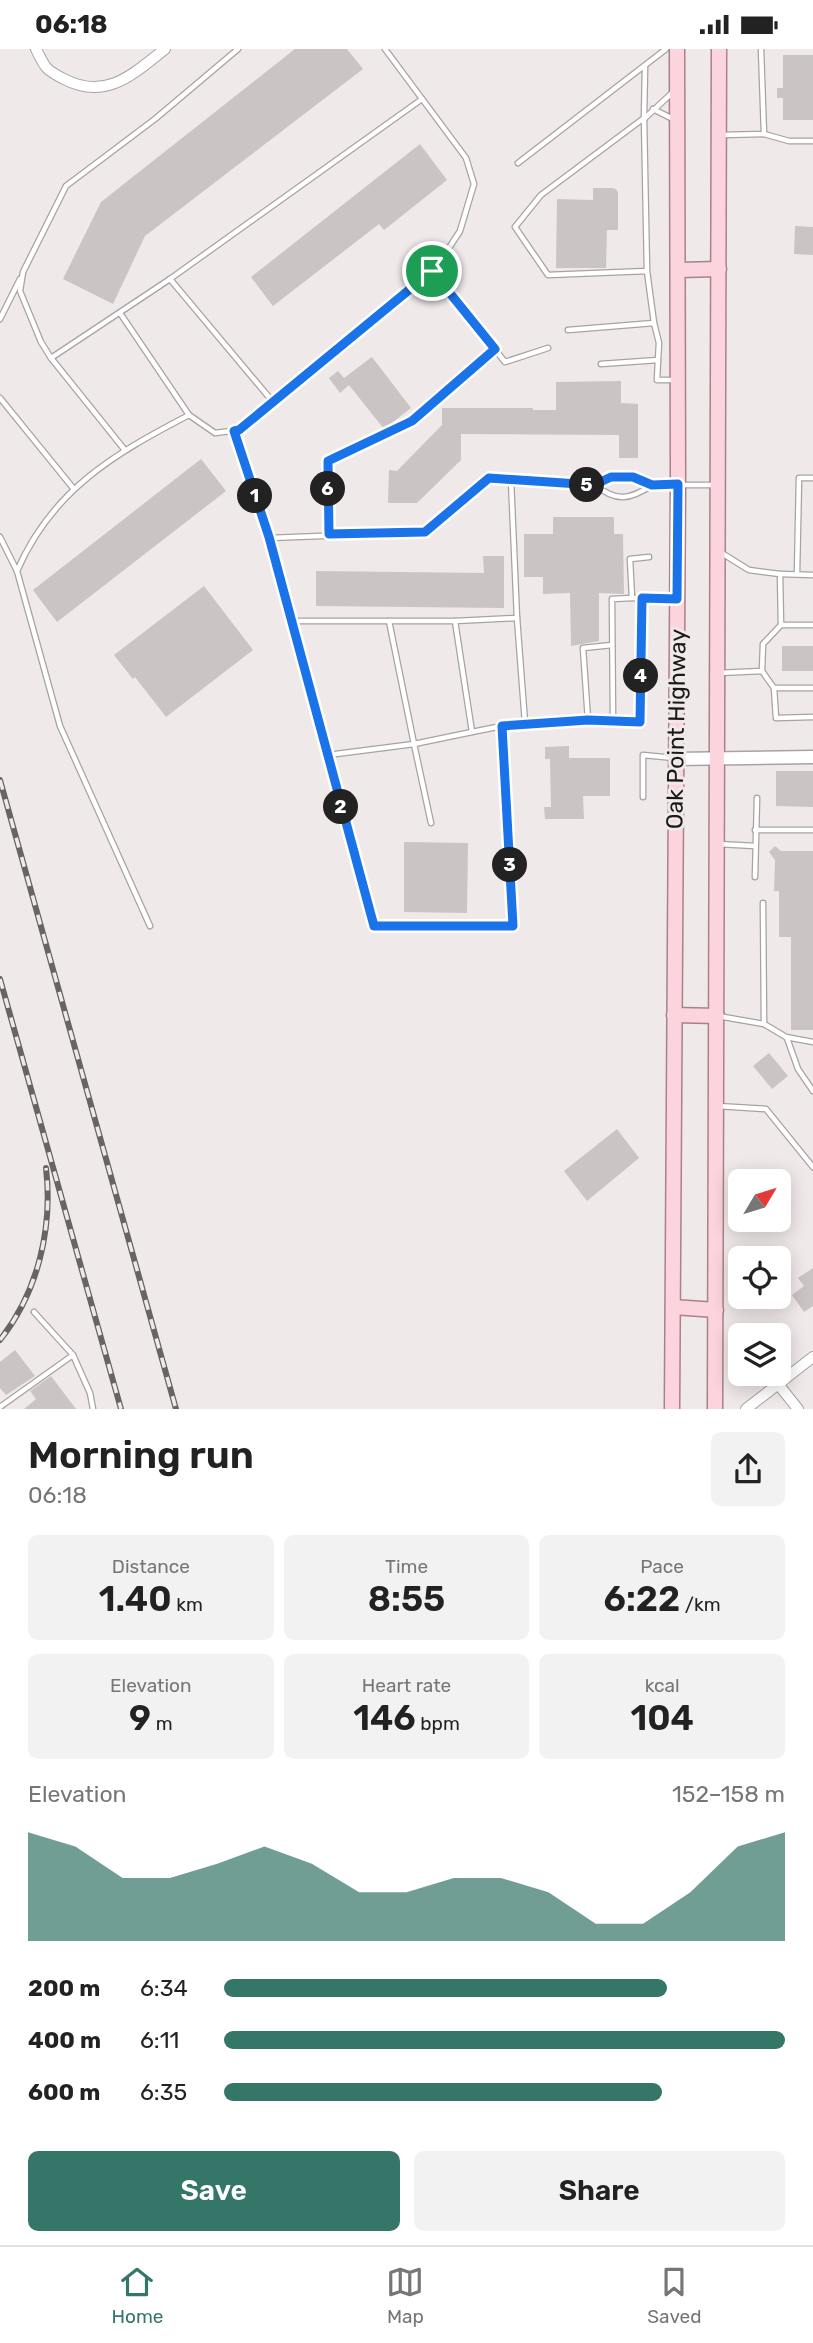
<!DOCTYPE html>
<html lang="en">
<head>
<meta charset="utf-8">
<style>
	body { margin:0; font-family:Rubik,sans-serif; background:#f2f2f2; color:#222; height:100vh; display:flex; flex-direction:column; font-size:26px; white-space:nowrap }
	* { box-sizing:border-box; margin:0 }
	p { font-size:23px; color:#767676 }
	.icon { flex:none; width:38px; height:38px; fill:none; stroke:currentColor; stroke-width:2; stroke-linecap:round; stroke-linejoin:round }
	.map { position:relative; height:1360px; overflow:hidden }
	.panel { display:flex; flex-direction:column; background:#fff; flex:1 }
	.panel>* { flex:none }
	.needle { width:46px; rotate:52deg }
	.tools { position:absolute; left:728px; top:1120px; display:grid; gap:14px }
	.tools a { display:grid; place-items:center; width:63px; height:63px; border-radius:10px; background:#fff; box-shadow:0 4px 18px #0003; font-size:35px }
	.pin { position:absolute; display:grid; place-items:center; width:60px; height:60px; color:#fff; margin:-30px; border:4px solid #fff; border-radius:50%; box-shadow:0 2px 7px #0007 }
	.km { position:absolute; width:35px; height:35px; margin:-18px; border-radius:50%; background:#222; color:#fff; font-size:19px; line-height:35px; text-align:center }
	.round { display:grid; place-items:center; flex:none; width:74px; height:74px; border-radius:10px; background:#f2f2f2 }
	.head { display:flex; align-items:center; justify-content:space-between; height:119px; padding:0 28px }
	h1 { font-size:38px; font-weight:600; line-height:52px }
	.stats { display:grid; grid-template-columns:repeat(3,1fr); gap:10px; height:119px; padding:7px 28px }
	.stats div { display:grid; align-content:center; border-radius:10px; background:#f2f2f2; text-align:center }
	.stats b { font-size:35px; font-weight:600 }
	.stats small { font-size:19px; font-weight:400 }
	.stats p { font-size:19px }
	.chart { height:196px; padding:14px 28px }
	.chart p { display:flex; justify-content:space-between }
	.chart svg { width:100%; height:126px; margin-top:7px; fill:#347667; opacity:.7 }
	.button { display:flex; gap:14px; margin-top:auto; padding:14px 28px }
	.button a { flex:1; height:80px; border-radius:10px; background:#347667; color:#fff; font-size:28px; font-weight:600; line-height:80px; text-align:center }
	.button a+a { background:#f2f2f2; color:#222 }
	ul { padding:0 28px; list-style:none; font-size:23px }
	li { display:grid; grid-template-columns:112px 84px 1fr; align-items:center; height:52px }
	li i { height:18px; border-radius:9px; background:#347667 }
	.status { display:flex; justify-content:space-between; align-items:center; height:49px; padding:0 35px; background:#fff; direction:ltr }
	.status svg { height:19px; fill:currentColor }
	.tabs { display:flex; justify-content:space-around; align-items:center; height:98px; border-top:2px solid #e0e0e0; background:#fff; font-size:19px; color:#767676 }
	.tabs a { display:grid; justify-items:center; gap:4px }
	.tabs .on { color:#347667 }
	.map>svg:first-child { display:block }
	.building { fill:#cac4c5 }
	.lines { fill:none; stroke-linecap:round; stroke-linejoin:round }
	.service-casing { stroke:#a8a2a3; stroke-width:7 }
	.minor-casing { stroke:#a8a2a3; stroke-width:12 }
	.tertiary-casing { stroke:#a8a2a3; stroke-width:15 }
	.primary-casing { stroke:#aa808a; stroke-width:17 }
	.service { stroke:#fff; stroke-width:4.5 }
	.minor { stroke:#fff; stroke-width:10 }
	.tertiary { stroke:#fff; stroke-width:12 }
	.primary { stroke:#fbd4dd; stroke-width:14 }
	.rail-casing { stroke:#676464; stroke-width:6 }
	.rail { stroke:#f0e9ea; stroke-width:3.5; stroke-dasharray:10; stroke-linecap:butt }
	.route-casing { stroke:#fff; stroke-width:14 }
	.route { stroke:#1a73e8; stroke-width:9 }
	.labels { text-anchor:middle; dominant-baseline:central; stroke-width:6; stroke-linejoin:round; paint-order:stroke }
	.street-label { font-size:23px; fill:#1a1818; stroke:#f0e9ea }
</style>
</head>
<body>
<div class="status"><b>06:18</b><svg viewBox="0 0 49 12"><path d="M0 12V9h3v3zM5 12V6h3v6zM10 12V3h3v9zM15 12V0h3v12zM26 1h20v11H26zM47 4h2v5h-2z"/></svg></div>
<div class="map">
<svg width="813" height="1360" viewBox="0 0 813 1360">
	<rect width="100%" height="100%" fill="#f0e9ea"/>
	<g class="building">
		<polygon points="295,0 347,0 363,20 145,187 113,255 63,230 101,153"/>
		<polygon points="783,6 813,6 813,71 783,71 783,49 777,49 777,39 783,39"/>
		<polygon points="420,95 447,131 384,181 379,175 273,257 251,228"/>
		<polygon points="593,139 612,139 616,140 618,144 618,181 607,181 606,219 556,219 557,150 593,151"/>
		<polygon points="795,177 813,178 813,206 794,205"/>
		<polygon points="372,308 411,359 384,380 349,336 340,344 329,329 338,322 344,329"/>
		<polygon points="621,332 621,354 638,355 638,409 619,409 619,386 461,385 461,411 417,454 388,454 389,421 397,422 442,376 442,359 533,359 533,361 556,361 556,333"/>
		<polygon points="201,410 226,442 57,573 33,541"/>
		<polygon points="553,468 614,468 614,485 623,485 624,545 599,544 599,592 571,597 570,544 543,545 543,528 524,528 524,485 553,485"/>
		<polygon points="483,507 504,507 504,559 316,557 316,522 484,524"/>
		<polygon points="204,537 253,601 166,668 135,628 133,630 114,606"/>
		<rect x="782" y="597" width="31" height="25"/>
		<polygon points="569,697 569,709 610,709 610,747 583,747 584,770 545,770 544,758 551,758 550,710 545,710 545,698"/>
		<polygon points="776,722 813,722 813,758 776,757"/>
		<polygon points="404,793 468,794 467,864 404,863"/>
		<polygon points="775,797 781,802 813,802 813,981 791,981 791,888 779,888 779,842 774,842 775,811 769,803"/>
		<polygon points="769,1004 788,1027 772,1040 753,1017"/>
		<polygon points="617,1080 639,1109 587,1152 564,1122"/>
		<polygon points="813,1219 813,1257 804,1263 792,1246 804,1237 798,1229"/>
		<polygon points="15,1301 35,1327 6,1346 0,1339 0,1313"/>
		<polygon points="51,1327 76,1360 24,1360 36,1350 30,1342"/>
	</g>
	<g class="lines">
		<defs>
			<g id="service">
				<polyline points="653,60 675,71"/>
				<polyline points="644,69 645,18"/>
				<polyline points="645,69 672,44"/>
				<polyline points="764,85 789,92 813,92"/>
				<polyline points="723,86 764,85 761,0"/>
				<polyline points="518,114 666,0"/>
				<polyline points="432,222 505,313 548,299"/>
				<polyline points="647,222 644,69 541,146 515,178 548,226 647,222 654,274"/>
				<polyline points="170,230 273,353"/>
				<polyline points="120,264 189,366"/>
				<polyline points="0,270 20,230"/>
				<polyline points="568,281 654,274 659,294 658,311"/>
				<polyline points="51,309 41,293 20,242 23,223 66,137 155,70 238,0"/>
				<polyline points="601,315 658,311 657,331 673,331"/>
				<polyline points="0,349 73,439"/>
				<polyline points="234,382 269,489 374,877 426,879 513,877 502,677 588,671"/>
				<polyline points="124,400 51,309 170,230 422,50"/>
				<polyline points="511,431 517,569 525,674"/>
				<path d="M595 436C616 453 630 451 652 436"/>
				<polyline points="329,485 328,412 412,372 495,300"/>
				<polyline points="0,488 17,522"/>
				<polyline points="269,489 425,483 489,429 595,436 611,428 633,428 652,436 714,436"/>
				<polyline points="720,503 749,521 780,525 781,576 763,595 762,622"/>
				<polyline points="649,508 630,510 632,549 675,550"/>
				<polyline points="780,525 813,526"/>
				<polyline points="797,525 799,429 813,429"/>
				<polyline points="290,572 389,572 414,695 328,706"/>
				<polyline points="389,572 455,572"/>
				<polyline points="781,576 813,576"/>
				<polyline points="612,596 583,599 588,671 640,673 642,549"/>
				<polyline points="718,624 762,622 774,639 776,669 813,668"/>
				<polyline points="774,639 813,639"/>
				<polyline points="613,672 612,550 632,549"/>
				<polyline points="502,677 472,683 455,572 517,569"/>
				<polyline points="643,748 643,706 674,709"/>
				<polyline points="431,774 414,695 472,683"/>
				<polyline points="755,781 813,781"/>
				<polyline points="718,795 755,797"/>
				<polyline points="755,828 757,749"/>
				<polyline points="763,854 764,975"/>
				<path d="M150 877 60 677 17 522C52 441 114 405 189 366L215 384 239 381 436 219 460 182 474 135 466 109 385 0"/>
				<polyline points="718,967 764,975 786,988 813,993"/>
				<polyline points="787,989 798,1020 813,1042"/>
				<polyline points="717,1057 766,1060 813,1118"/>
				<polyline points="34,1263 73,1306"/>
				<polyline points="0,1358 73,1306 90,1344 93,1360"/>
			</g>
			<g id="minor">
				<path d="M36 0C45 19 46 21 64 30 106 52 133 25 165 0"/>
				<polyline points="778,1335 798,1360"/>
				<polyline points="746,1360 813,1308"/>
			</g>
			<polyline id="tertiary" points="675,710 813,708"/>
			<g id="primary">
				<polyline points="678,221 719,220"/>
				<polyline points="674,966 717,967"/>
				<polyline points="673,1258 716,1261"/>
				<polyline points="672,1360 678,435 677,0"/>
				<polyline points="715,1360 719,0"/>
			</g>
		</defs>
		<use href="#service" class="service-casing"/>
		<use href="#minor" class="minor-casing"/>
		<use href="#tertiary" class="tertiary-casing"/>
		<use href="#primary" class="primary-casing"/>
		<use href="#service" class="service"/>
		<use href="#minor" class="minor"/>
		<use href="#tertiary" class="tertiary"/>
		<use href="#primary" class="primary"/>
		<defs>
			<g id="rail">
				<polyline points="0,731 176,1360"/>
				<polyline points="0,930 121,1360"/>
				<path d="M0 1291C38 1243 53 1179 46 1119"/>
			</g>
		</defs>
		<use href="#rail" class="rail-casing"/>
		<use href="#rail" class="rail"/>
	</g>
	<g class="lines">
		<defs>
			<polygon id="route" points="432,222 495,300 412,372 328,412 329,485 425,483 489,429 594,436 611,428 633,428 652,436 678,435 677,550 642,549 640,673 588,671 502,677 513,877 374,877 269,488 234,382 239,381"/>
		</defs>
		<use href="#route" class="route-casing"/>
		<use href="#route" class="route"/>
	</g>
	<g class="labels">
		<g class="street-label">
			<text transform="translate(676 680) rotate(-89)">Oak Point Highway</text>
		</g>
	</g>
</svg>
<div class="tools">
<a><svg class="needle" viewBox="-14 -14 28 28"><path d="M0-13l5 13h-10z" fill="#e53935"/><path d="M0 13l5-13h-10z" fill="#767676"/></svg></a>
<a><svg class="icon" aria-label="locate" viewBox="0 0 24 24"><circle cx="12" cy="12" r="6"/><path d="M12 2v4M12 18v4M2 12h4M18 12h4"/></svg></a>
<a><svg class="icon" aria-label="layers" viewBox="0 0 24 24"><path d="M12 4l9 5-9 5-9-5zM3 14l9 5 9-5"/></svg></a>
</div>
<div class="pin" style="left:432px;top:222px;background:#1e9e55"><svg class="icon" aria-label="arrive" viewBox="0 0 24 24"><path d="M6 21V4h12l-3 4 3 4H6"/></svg></div>
<b class="km" style="left:255px;top:447px">1</b>
<b class="km" style="left:341px;top:758px">2</b>
<b class="km" style="left:510px;top:816px">3</b>
<b class="km" style="left:641px;top:627px">4</b>
<b class="km" style="left:587px;top:436px">5</b>
<b class="km" style="left:328px;top:440px">6</b>
</div>
<section class="panel">
<div class="head"><div><h1>Morning run</h1><p>06:18</p></div><a class="round"><svg class="icon" aria-label="share" viewBox="0 0 24 24"><path d="M12 15V3M7 8l5-5 5 5M5 13v7h14v-7"/></svg></a></div>
<div class="stats">
<div><p>Distance</p><b>1.40<small> km</small></b></div>
<div><p>Time</p><b>8:55</b></div>
<div><p>Pace</p><b>6:22<small> /km</small></b></div>
</div>
<div class="stats">
<div><p>Elevation</p><b>9<small> m</small></b></div>
<div><p>Heart rate</p><b>146<small> bpm</small></b></div>
<div><p>kcal</p><b>104</b></div>
</div>
<div class="chart"><p><span>Elevation</span>152–158 m</p>
<svg viewBox="0 0 160 44" preserveAspectRatio="none"><path d="M0 44V6L10 11L20 22L30 22L40 17L50 11L60 17L70 27L80 27L90 22L100 22L110 27L120 38L130 38L140 27L150 11L160 6V44z"/></svg>
</div>
<ul>
<li><b>200 m</b>6:34<i style="width:79%"></i></li>
<li><b>400 m</b>6:11<i style="width:100%"></i></li>
<li><b>600 m</b>6:35<i style="width:78%"></i></li>
</ul>
<div class="button"><a>Save</a><a>Share</a></div>
</section>
<nav class="tabs">
<a class="on"><svg class="icon" aria-label="home" viewBox="0 0 24 24"><path d="M3 11l9-7 9 7M6 9v11h12V9"/></svg>Home</a>
<a><svg class="icon" aria-label="map" viewBox="0 0 24 24"><path d="M3 6l6-2 6 2 6-2v14l-6 2-6-2-6 2zM9 4v14M15 6v14"/></svg>Map</a>
<a><svg class="icon" aria-label="saved" viewBox="0 0 24 24"><path d="M7 4h10v16l-5-4-5 4z"/></svg>Saved</a>
</nav>
</body>
</html>
